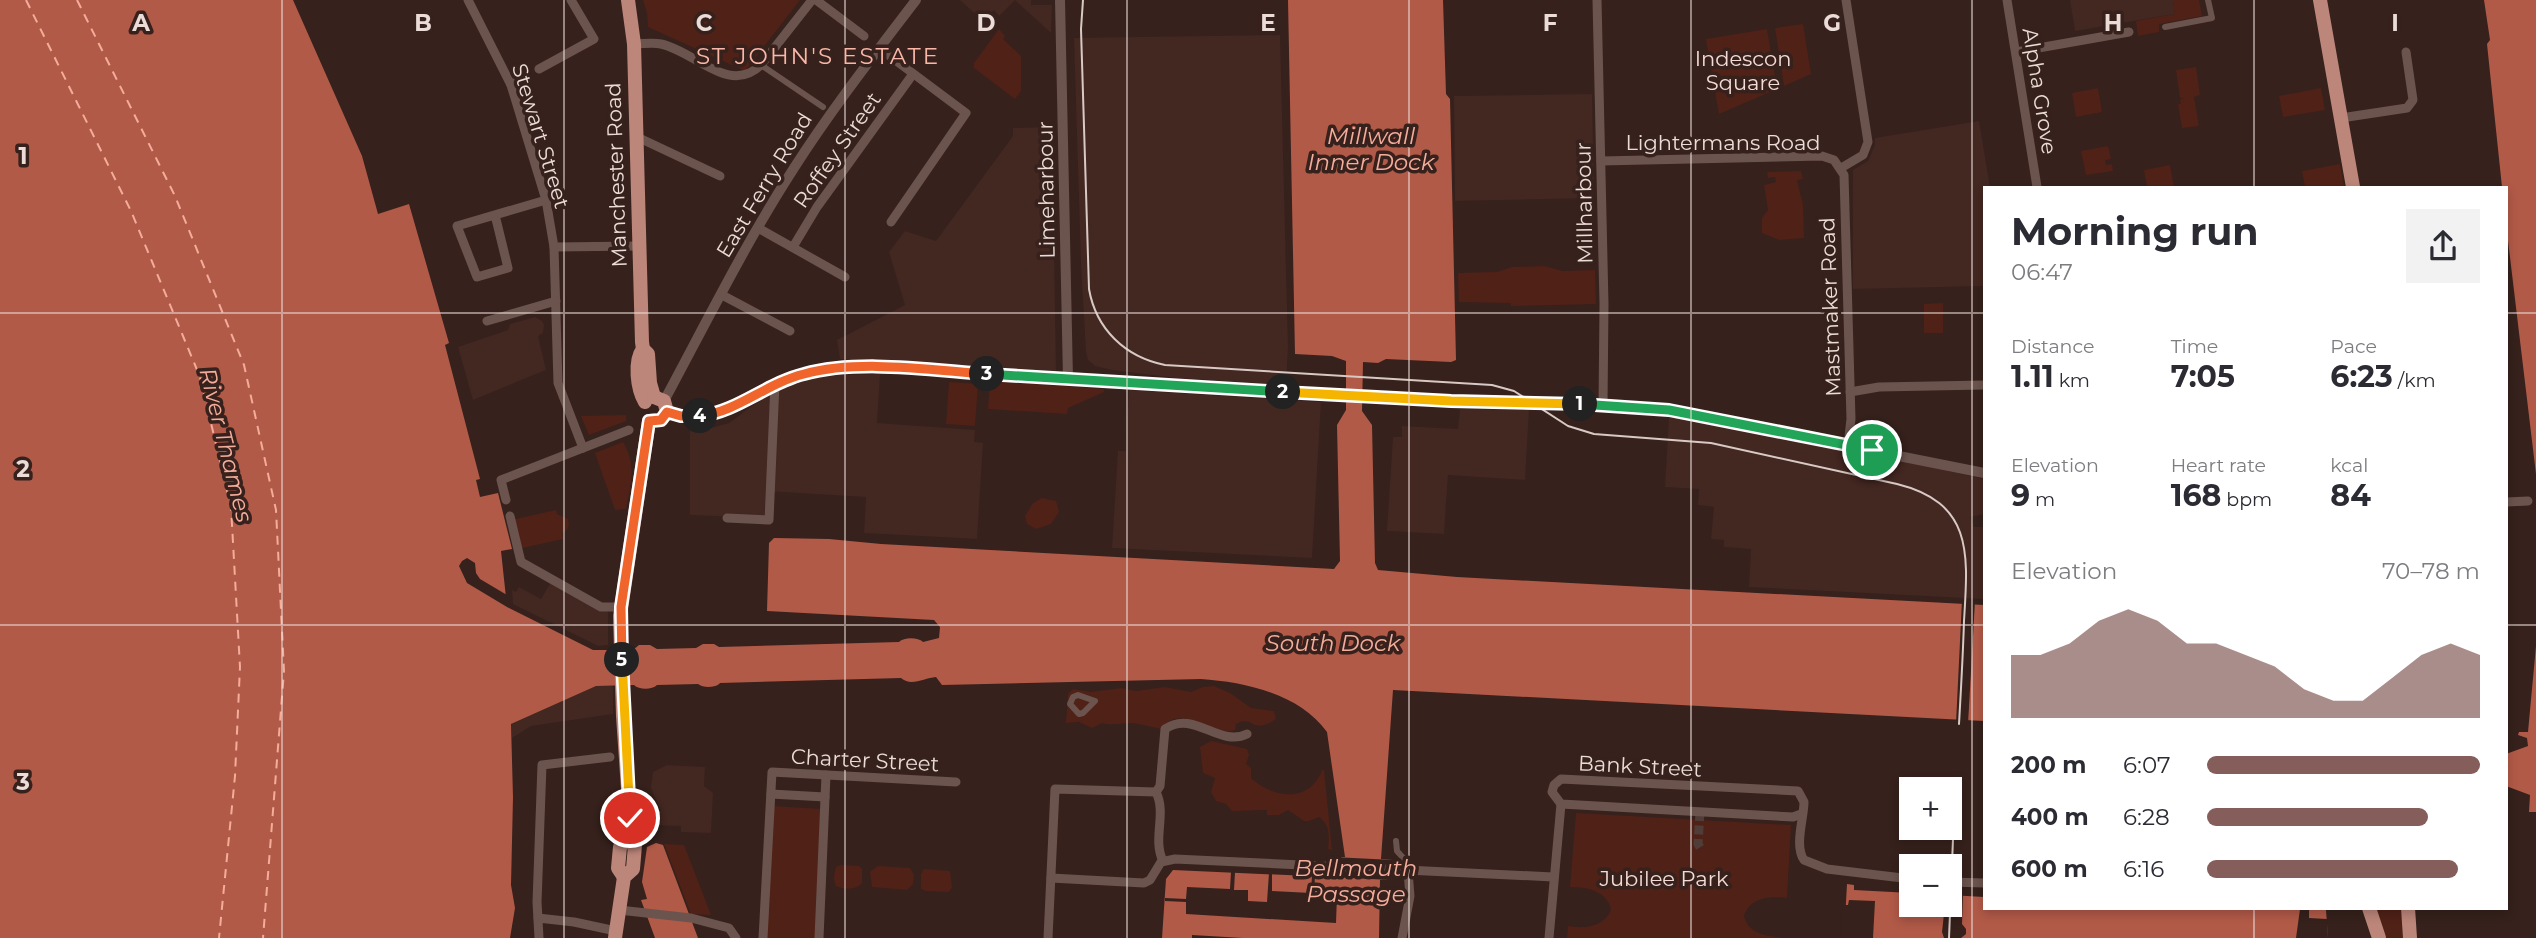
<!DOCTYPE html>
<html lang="en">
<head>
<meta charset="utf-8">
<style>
	body { margin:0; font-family:Montserrat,sans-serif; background:#f2f2f3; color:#2b2b33; height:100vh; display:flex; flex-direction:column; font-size:26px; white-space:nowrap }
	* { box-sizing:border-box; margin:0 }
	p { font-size:23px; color:#7c7c81 }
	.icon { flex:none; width:38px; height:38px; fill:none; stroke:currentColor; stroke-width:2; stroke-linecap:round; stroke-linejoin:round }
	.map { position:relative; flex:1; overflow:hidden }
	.panel { position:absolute; left:1983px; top:186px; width:525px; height:724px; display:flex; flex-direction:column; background:#fff; border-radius:0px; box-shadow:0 4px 10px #0003 }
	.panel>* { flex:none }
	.buttons { position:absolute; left:1899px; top:777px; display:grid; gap:14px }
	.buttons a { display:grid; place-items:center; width:63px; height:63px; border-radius:0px; background:#fff; box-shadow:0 4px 10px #0003; font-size:35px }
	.pin { position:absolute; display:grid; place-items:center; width:60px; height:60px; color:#fff; margin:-30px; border:4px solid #fff; border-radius:50%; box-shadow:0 2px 7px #0007 }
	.km { position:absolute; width:35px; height:35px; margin:-18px; border-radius:50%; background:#222; color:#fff; font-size:19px; line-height:35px; text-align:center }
	.round { display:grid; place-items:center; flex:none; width:74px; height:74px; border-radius:0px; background:#f2f2f3 }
	.summary { display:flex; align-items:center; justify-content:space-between; height:119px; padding:0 28px }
	h1 { font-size:38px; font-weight:700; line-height:52px }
	.figures { display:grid; grid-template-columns:repeat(3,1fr); gap:10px; height:119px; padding:7px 28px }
	.figures div { display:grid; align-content:center }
	.figures b { font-size:30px; font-weight:700 }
	.figures small { font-size:19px; font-weight:400 }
	.figures p { font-size:19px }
	.chart { height:196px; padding:14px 28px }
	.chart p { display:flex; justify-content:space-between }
	.chart svg { width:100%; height:126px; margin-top:7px; fill:#855e5b; opacity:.7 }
	ul { padding:0 28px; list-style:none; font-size:23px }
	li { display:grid; grid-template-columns:112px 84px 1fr; align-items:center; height:52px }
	li i { height:18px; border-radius:9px; background:#855e5b }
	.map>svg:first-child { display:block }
	.built { fill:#432721 }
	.green { fill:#502117 }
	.water { fill:#b25a48 }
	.pier { fill:#36211c }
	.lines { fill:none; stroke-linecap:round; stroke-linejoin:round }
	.ferry { stroke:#f4ac9b; stroke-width:2; stroke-dasharray:9 7; stroke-linecap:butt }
	.minor-tunnel { stroke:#513d38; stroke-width:9; stroke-dasharray:9 4.5; stroke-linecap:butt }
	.pedestrian { stroke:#6c544e; stroke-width:6 }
	.minor { stroke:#6c544e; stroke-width:9 }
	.tertiary { stroke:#6c544e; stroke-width:10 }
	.primary { stroke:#bc867a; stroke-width:14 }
	.tram { stroke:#d8c9c4; stroke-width:2 }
	.split-1-casing { stroke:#fff; stroke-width:14 }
	.split-2-casing { stroke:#fff; stroke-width:14 }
	.split-3-casing { stroke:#fff; stroke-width:14 }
	.split-4-casing { stroke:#fff; stroke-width:14 }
	.split-5-casing { stroke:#fff; stroke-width:14 }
	.split-6-casing { stroke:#fff; stroke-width:14 }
	.split-1 { stroke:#22a559; stroke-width:9 }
	.split-2 { stroke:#f5b400; stroke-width:9 }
	.split-3 { stroke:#22a559; stroke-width:9 }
	.split-4 { stroke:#f0652b; stroke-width:9 }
	.split-5 { stroke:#f0652b; stroke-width:9 }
	.split-6 { stroke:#f5b400; stroke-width:9 }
	.grid { fill:none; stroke:#ebdcd8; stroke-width:2; stroke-opacity:0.55 }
	.labels { text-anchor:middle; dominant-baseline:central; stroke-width:7; stroke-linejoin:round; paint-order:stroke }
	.park-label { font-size:21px; fill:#f5dbd5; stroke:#36211c }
	.street-label { font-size:21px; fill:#ebdcd8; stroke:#36211c }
	.neighbourhood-label { font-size:23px; letter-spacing:2px; fill:#f9b7a8; stroke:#36211c }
	.water-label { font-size:23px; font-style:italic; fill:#f4ac9b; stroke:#36211c }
	.grid-label { font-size:23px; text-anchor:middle; font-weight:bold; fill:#ebdcd8; stroke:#36211c; stroke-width:7; stroke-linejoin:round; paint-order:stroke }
</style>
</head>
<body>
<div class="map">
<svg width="2536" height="938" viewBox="0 0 2536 938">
	<rect width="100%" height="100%" fill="#36211c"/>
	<g class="built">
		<polygon points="960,0 1031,0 1031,5 1052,5 1051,33 1015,0 999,16 994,10 983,21"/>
		<polygon points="2070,0 2173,0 2175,14 2075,31"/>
		<polygon points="1280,35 1288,347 1286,385 1176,378 1112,370 1095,366 1088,360 1086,352 1081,265 1074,38"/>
		<polygon points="1592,94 1594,198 1455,201 1454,96"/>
		<polygon points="1979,121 1990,187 1984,187 1984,286 1853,289 1853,170 1868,161 1875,145 1875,138"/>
		<polygon points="1052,127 1056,371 840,359 837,340 905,305 889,252 905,231 936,241 1013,136 1013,128"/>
		<polygon points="535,317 542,321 544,325 543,333 538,336 546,370 473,400 458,347 508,330 510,324"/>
		<polygon points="880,374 877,423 975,430 974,442 983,443 977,539 864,533 866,497 766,491 764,518 690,515 690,431 704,430 729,423 771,392 802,380 830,375"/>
		<polygon points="1129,390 1321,402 1312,558 1112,548 1118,451 1126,451"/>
		<polygon points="1460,409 1529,410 1525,480 1448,475 1444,534 1387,531 1393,437 1402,437 1402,426 1458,429"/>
		<polygon points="1669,417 1690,419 1845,448 1984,479 1984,514 1970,517 1974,527 1984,527 1984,599 1749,587 1751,549 1724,547 1724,540 1711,539 1714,507 1698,505 1699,489 1665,487"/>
		<polygon points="551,582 608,612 608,645 598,646 513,604 512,590 516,592 519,587 541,599"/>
		<polygon points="596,686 613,686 613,714 531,726 512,738 511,724"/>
		<polygon points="667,765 705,767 704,786 713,793 711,833 681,832 681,826 650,825 651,811 661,811 651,788 653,772"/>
	</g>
	<g class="green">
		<polygon points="643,0 800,0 745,71 648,27 647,13"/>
		<polygon points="2173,0 2199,0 2202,16 2159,24 2159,32 2138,36 2136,21 2175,14"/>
		<polygon points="1803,24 1811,74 1784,86 1775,28"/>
		<polygon points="999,29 1005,36 1003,39 1021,56 1021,91 1015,99 974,68 974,63"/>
		<polygon points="1767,29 1777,89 1719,114 1706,39"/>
		<polygon points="2196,67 2200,95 2194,97 2199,126 2182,128 2178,104 2181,104 2180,99 2185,98 2180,98 2176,70"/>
		<polygon points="2098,88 2102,112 2076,117 2072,93"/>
		<polygon points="2321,88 2325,110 2283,117 2279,96"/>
		<polygon points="2108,146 2111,159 2105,160 2106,165 2112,164 2113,171 2086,175 2081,151"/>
		<polygon points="2340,164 2344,187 2305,187 2302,171"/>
		<polygon points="2170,165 2174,187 2147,187 2144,170"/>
		<polygon points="1801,171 1803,179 1797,180 1803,205 1804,238 1779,240 1762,233 1762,218 1768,210 1764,185 1776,182 1775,177 1768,178 1767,172"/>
		<polygon points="1544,266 1563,271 1595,270 1596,304 1511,306 1511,303 1459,302 1458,273 1497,272 1512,267"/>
		<polygon points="1943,303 1943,333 1924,333 1924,304"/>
		<polygon points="990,381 1104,389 1104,392 1068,408 1067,414 988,409"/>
		<polygon points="949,382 978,384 975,426 946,424"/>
		<polygon points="626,415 626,421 589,435 581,416"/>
		<path d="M623 442C637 466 631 482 626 509L615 510 595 453Z"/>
		<polygon points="1042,498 1056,501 1059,512 1051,524 1036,529 1027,524 1025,516 1033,503"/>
		<path d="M556 510 557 514 568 519C570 526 568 530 562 534L563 539 518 549 511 520Z"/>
		<path d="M1214 686 1230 693 1251 708 1274 711 1276 719C1251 736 1254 714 1236 724L1235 730C1210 738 1183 701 1161 729 1159 728 1134 723 1132 723 1120 723 1113 726 1102 723L1092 728 1079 722 1066 723 1068 694 1073 689 1091 692 1121 688 1136 691 1165 687 1191 692 1203 687Z"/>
		<path d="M1211 741 1247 749 1249 755 1246 764 1251 768V778C1273 798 1309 804 1322 770H1324L1332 850 1328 849C1329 837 1331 826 1319 817L1309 821H1304L1288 810 1279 815H1267V810L1232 811 1226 804 1216 801 1211 792 1215 778 1203 773 1200 747Z"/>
		<polygon points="773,806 821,809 815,938 766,938"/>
		<path d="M1576 813 1791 825 1787 898C1771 896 1750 897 1744 916 1749 936 1770 936 1785 938H1567L1568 926C1584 929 1605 927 1611 909 1606 890 1586 887 1570 887Z"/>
		<polygon points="664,844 684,845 711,915 691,914"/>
		<path d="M841 865 859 866 862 869V883C856 890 845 890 836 886 833 881 834 873 836 867Z"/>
		<polygon points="878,866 910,868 914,875 913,884 907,890 872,887 870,872"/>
		<polygon points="924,869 950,871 952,887 949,892 926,891 921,889 921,874"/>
		<polygon points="2376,908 2401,908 2403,938 2385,938"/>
	</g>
	<g class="water">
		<path d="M0 0H293L362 156 378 214 409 204 449 343 445 345 480 479 476 480 480 497 498 493 512 549 501 551 507 607 593 650H633L639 645H650L657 649 696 648 703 644H714L719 647 899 642C904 637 918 637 923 642L939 638 940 627 934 620 767 611 769 543 774 538 829 539 881 544 1334 569 1340 561 1337 425 1346 410V361L1332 356 1295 354 1288 0H1443L1446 94 1450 99 1456 360 1451 362 1386 359 1378 363 1363 362 1362 411 1372 425 1375 563 1378 570 1457 577 1984 605V721L1393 690 1381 859 1393 860 1391 880H1380L1379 938H1243L1192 935V938H1162L1166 879 1173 870 1331 877 1333 857H1345L1327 732C1300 694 1245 682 1201 679L942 685 936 677C924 678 911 687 901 678L720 683C716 688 703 688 698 684L657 685C652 690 639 690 634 685L596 686 511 724 513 797 511 885 515 908 510 938H0Z"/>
		<polygon points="2484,0 2536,0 2536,474 2506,224 2506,187 2502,187 2487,44 2490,40"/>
		<polygon points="2536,646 2536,812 2529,812 2530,795 2506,786 2506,754 2528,746 2527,738 2518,735 2519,732 2528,732"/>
		<polygon points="656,843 663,845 698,938 655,938 641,900 647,899 642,882 647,847"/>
		<polygon points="1847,884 1854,885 1854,890 1911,893 1911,905 1950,905 1950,895 1984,897 1984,908 2326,910 2328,938 1844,938"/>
	</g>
	<g class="pier">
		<polygon points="467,558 475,563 476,573 480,579 507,595 507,607 467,583 459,566 462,561"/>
		<polygon points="1962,600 1975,601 1968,724 1956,723"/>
		<polygon points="1333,857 1393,860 1391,880 1332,877"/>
		<polygon points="1231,872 1235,872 1234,890 1248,890 1248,901 1267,902 1269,873 1272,873 1272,891 1311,893 1312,876 1315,876 1314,893 1337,895 1336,923 1186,914 1186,902 1165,901 1165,898 1186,899 1187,887 1230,889"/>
		<polygon points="1950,892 1963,892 1962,924 1966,929 1966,934 1961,938 1944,938 1942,932 1945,905 1950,905"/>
		<polygon points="1849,900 1875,901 1873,938 1841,938 1842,905 1848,905"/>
		<polygon points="2300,909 2309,909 2309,918 2327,919 2328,938 2296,938"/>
	</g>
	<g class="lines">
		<g class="ferry">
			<polyline points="26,0 131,211 200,377 231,507 240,667 235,776 219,938"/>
			<polyline points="77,0 175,196 244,365 276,510 284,671 263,938"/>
		</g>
		<polyline class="minor-tunnel" points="1700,812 1698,844 1701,849"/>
		<g class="pedestrian">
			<polyline points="2165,27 2212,18 2208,0"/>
			<polyline points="761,65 823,107"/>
			<polygon points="1078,695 1095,701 1083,713 1079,714 1070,704 1073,697"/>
			<polyline points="1396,841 1397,851 1407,862"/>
		</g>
		<g class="minor">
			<polyline points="468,0 511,85 546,200 554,247 558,383 583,448"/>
			<polyline points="816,0 864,36"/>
			<polyline points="1597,0 1604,304 1603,405"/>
			<polyline points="2007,0 2037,187"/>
			<path d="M634 44C643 44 652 42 661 44 695 51 729 96 761 65L812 0"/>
			<polyline points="879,48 966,113 891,222"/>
			<polyline points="2016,52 2129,32"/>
			<polyline points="539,69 594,39 571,0"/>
			<polyline points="511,85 525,77"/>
			<polyline points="2341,118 2407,108 2413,100 2406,52"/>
			<polyline points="635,136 720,176"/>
			<polyline points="1601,161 1822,156 1834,160 1844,175 1851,419 1848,445"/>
			<polyline points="1841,168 1863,155 1868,142 1846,0"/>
			<polyline points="495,215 508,268 477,277 457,226 546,200"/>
			<polyline points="758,228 845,277"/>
			<polyline points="554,247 639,246"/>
			<polyline points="793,247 817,207 913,74"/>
			<polyline points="722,295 790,331"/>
			<polyline points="487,321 556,301"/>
			<polyline points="1850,392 1879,387 1984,385"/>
			<polyline points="506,500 501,480 629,430"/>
			<polyline points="2506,502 2528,501"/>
			<polyline points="510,516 521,562 601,607 621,607"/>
			<polyline points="727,518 769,520 775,383"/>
			<polyline points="771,794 825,797"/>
			<path d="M1801 814 1793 817 1561 804 1552 792 1554 785 1561 779 1798 791 1804 802C1804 818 1794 846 1804 860L1827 869 1911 879"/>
			<path d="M1163 861C1152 839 1167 814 1156 792L1160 786 1165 729C1194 709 1219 748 1247 734"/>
			<polyline points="1051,878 1144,883 1150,880 1161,862 1175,859 1553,877"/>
			<polyline points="1950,882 1984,883"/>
			<polyline points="619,910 691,918 729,928 736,938"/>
			<polyline points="538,918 574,922 616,931"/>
			<polyline points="539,938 537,902 542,765 610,757"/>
			<polyline points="763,938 772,772 956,782"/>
			<polyline points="819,938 826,775"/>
			<polyline points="1048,938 1055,789 1156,792"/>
			<polyline points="1402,938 1410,896 1408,871"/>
			<polyline points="1549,938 1561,804"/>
		</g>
		<g class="tertiary">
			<polyline points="1060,0 1068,379"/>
			<path d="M664 401C706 323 746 242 794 168 831 110 874 55 916 0"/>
			<polyline points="667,412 681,416 717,413 775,383 803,374 829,368 902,369 1240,390 1451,401 1603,405 1669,410 1984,473"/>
		</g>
		<g class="primary">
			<polyline points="628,0 634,44 642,342 643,349 648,354 650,383 654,397"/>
			<polyline points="2320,0 2353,187"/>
			<path d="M643 349C634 361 637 389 645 402"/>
			<polyline points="649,421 661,420 667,412 664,401 654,397"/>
			<polyline points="624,877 618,868 620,847 629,837 630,818 623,716 620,616 649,421"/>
			<polyline points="2369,908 2379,938"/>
			<polyline points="2408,908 2410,938"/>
			<polyline points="615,938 624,877 633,869 635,845 629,837"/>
		</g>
		<g class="tram">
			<path d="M1083 0 1081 29 1089 289C1096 329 1125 357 1165 365L1492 385 1514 391 1568 426 1594 434 1711 443 1897 484C1974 503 1968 555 1964 621 1963 655 1961 689 1959 724"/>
			<polyline points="1949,938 1953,839"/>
		</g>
	</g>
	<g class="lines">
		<defs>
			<polyline id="split-1" points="1580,404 1669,410 1872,450"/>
			<polyline id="split-2" points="1283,392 1451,401 1580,404"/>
			<polyline id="split-3" points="987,374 1283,392"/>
			<path id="split-4" d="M700 416C737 412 767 383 804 374 859 359 930 370 987 374"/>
			<polyline id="split-5" points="622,660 621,607 649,421 661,420 667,412 681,416 700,416"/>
			<polyline id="split-6" points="622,660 630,818"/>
		</defs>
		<use href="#split-1" class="split-1-casing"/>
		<use href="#split-2" class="split-2-casing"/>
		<use href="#split-3" class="split-3-casing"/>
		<use href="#split-4" class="split-4-casing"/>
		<use href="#split-5" class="split-5-casing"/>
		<use href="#split-6" class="split-6-casing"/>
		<use href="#split-1" class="split-1"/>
		<use href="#split-2" class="split-2"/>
		<use href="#split-3" class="split-3"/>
		<use href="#split-4" class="split-4"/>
		<use href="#split-5" class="split-5"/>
		<use href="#split-6" class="split-6"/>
	</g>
	<path class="grid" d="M282 0V938M564 0V938M845 0V938M1127 0V938M1409 0V938M1691 0V938M1972 0V938M2254 0V187M0 313H1984M2506 313H2536M0 625H1984M2506 625H2536M2254 908V938"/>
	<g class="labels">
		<g class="park-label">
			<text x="1743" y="58">Indescon<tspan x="1743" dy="24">Square</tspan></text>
			<text x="1664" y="878">Jubilee Park</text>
		</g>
		<g class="street-label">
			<text transform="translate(2040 91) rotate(81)">Alpha Grove</text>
			<text transform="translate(541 136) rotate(73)">Stewart Street</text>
			<text x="1723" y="142">Lightermans Road</text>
			<text transform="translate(837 150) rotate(-55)">Roffey Street</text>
			<text transform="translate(616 175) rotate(-92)">Manchester Road</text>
			<text transform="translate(764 185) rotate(-59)">East Ferry Road</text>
			<text transform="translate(1046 190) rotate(-91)">Limeharbour</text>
			<text transform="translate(1584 203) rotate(-91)">Millharbour</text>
			<text transform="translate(1830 307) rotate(-92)">Mastmaker Road</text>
			<text transform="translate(865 760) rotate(3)">Charter Street</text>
			<text transform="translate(1640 766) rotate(3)">Bank Street</text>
		</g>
		<g class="neighbourhood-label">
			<text x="818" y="56">ST JOHN'S ESTATE</text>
		</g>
		<g class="water-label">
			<text x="1371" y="136">Millwall<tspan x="1371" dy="26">Inner Dock</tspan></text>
			<text transform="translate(226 445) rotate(76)">River Thames</text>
			<text x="1333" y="643">South Dock</text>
			<text x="1356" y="868">Bellmouth<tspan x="1356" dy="26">Passage</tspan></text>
		</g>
	</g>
	<g class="grid-label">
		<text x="141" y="31">A</text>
		<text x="423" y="31">B</text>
		<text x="704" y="31">C</text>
		<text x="986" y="31">D</text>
		<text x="1268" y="31">E</text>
		<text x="1550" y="31">F</text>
		<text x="1832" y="31">G</text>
		<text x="2113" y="31">H</text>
		<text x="2395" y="31">I</text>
		<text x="23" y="164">1</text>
		<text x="23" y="477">2</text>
		<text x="23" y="790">3</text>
	</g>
</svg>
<div class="buttons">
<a>+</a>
<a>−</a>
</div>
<div class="pin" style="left:1872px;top:450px;background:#1e9e55"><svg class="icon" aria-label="arrive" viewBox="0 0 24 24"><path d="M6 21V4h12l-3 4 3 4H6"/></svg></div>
<div class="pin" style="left:630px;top:818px;background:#d93025"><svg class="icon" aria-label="check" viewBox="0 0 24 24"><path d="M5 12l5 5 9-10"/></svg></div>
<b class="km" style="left:1580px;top:404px">1</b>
<b class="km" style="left:1283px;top:392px">2</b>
<b class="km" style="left:987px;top:374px">3</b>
<b class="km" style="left:700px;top:416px">4</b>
<b class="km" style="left:622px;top:660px">5</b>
<section class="panel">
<div class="summary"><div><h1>Morning run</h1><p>06:47</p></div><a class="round"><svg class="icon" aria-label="share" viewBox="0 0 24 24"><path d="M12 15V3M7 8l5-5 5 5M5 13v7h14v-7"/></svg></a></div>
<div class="figures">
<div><p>Distance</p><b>1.11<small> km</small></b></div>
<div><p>Time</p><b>7:05</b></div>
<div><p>Pace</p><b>6:23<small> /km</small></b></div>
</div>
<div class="figures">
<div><p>Elevation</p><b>9<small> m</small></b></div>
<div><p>Heart rate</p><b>168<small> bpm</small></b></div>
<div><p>kcal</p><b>84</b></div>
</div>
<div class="chart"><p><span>Elevation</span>70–78 m</p>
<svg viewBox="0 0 160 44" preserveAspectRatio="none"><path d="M0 44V22L10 22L20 18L30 10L40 6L50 10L60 18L70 18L80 22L90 26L100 34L110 38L120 38L130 30L140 22L150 18L160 22V44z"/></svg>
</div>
<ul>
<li><b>200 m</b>6:07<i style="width:100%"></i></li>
<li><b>400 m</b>6:28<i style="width:81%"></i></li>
<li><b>600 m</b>6:16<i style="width:92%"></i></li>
</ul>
</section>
</div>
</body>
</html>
